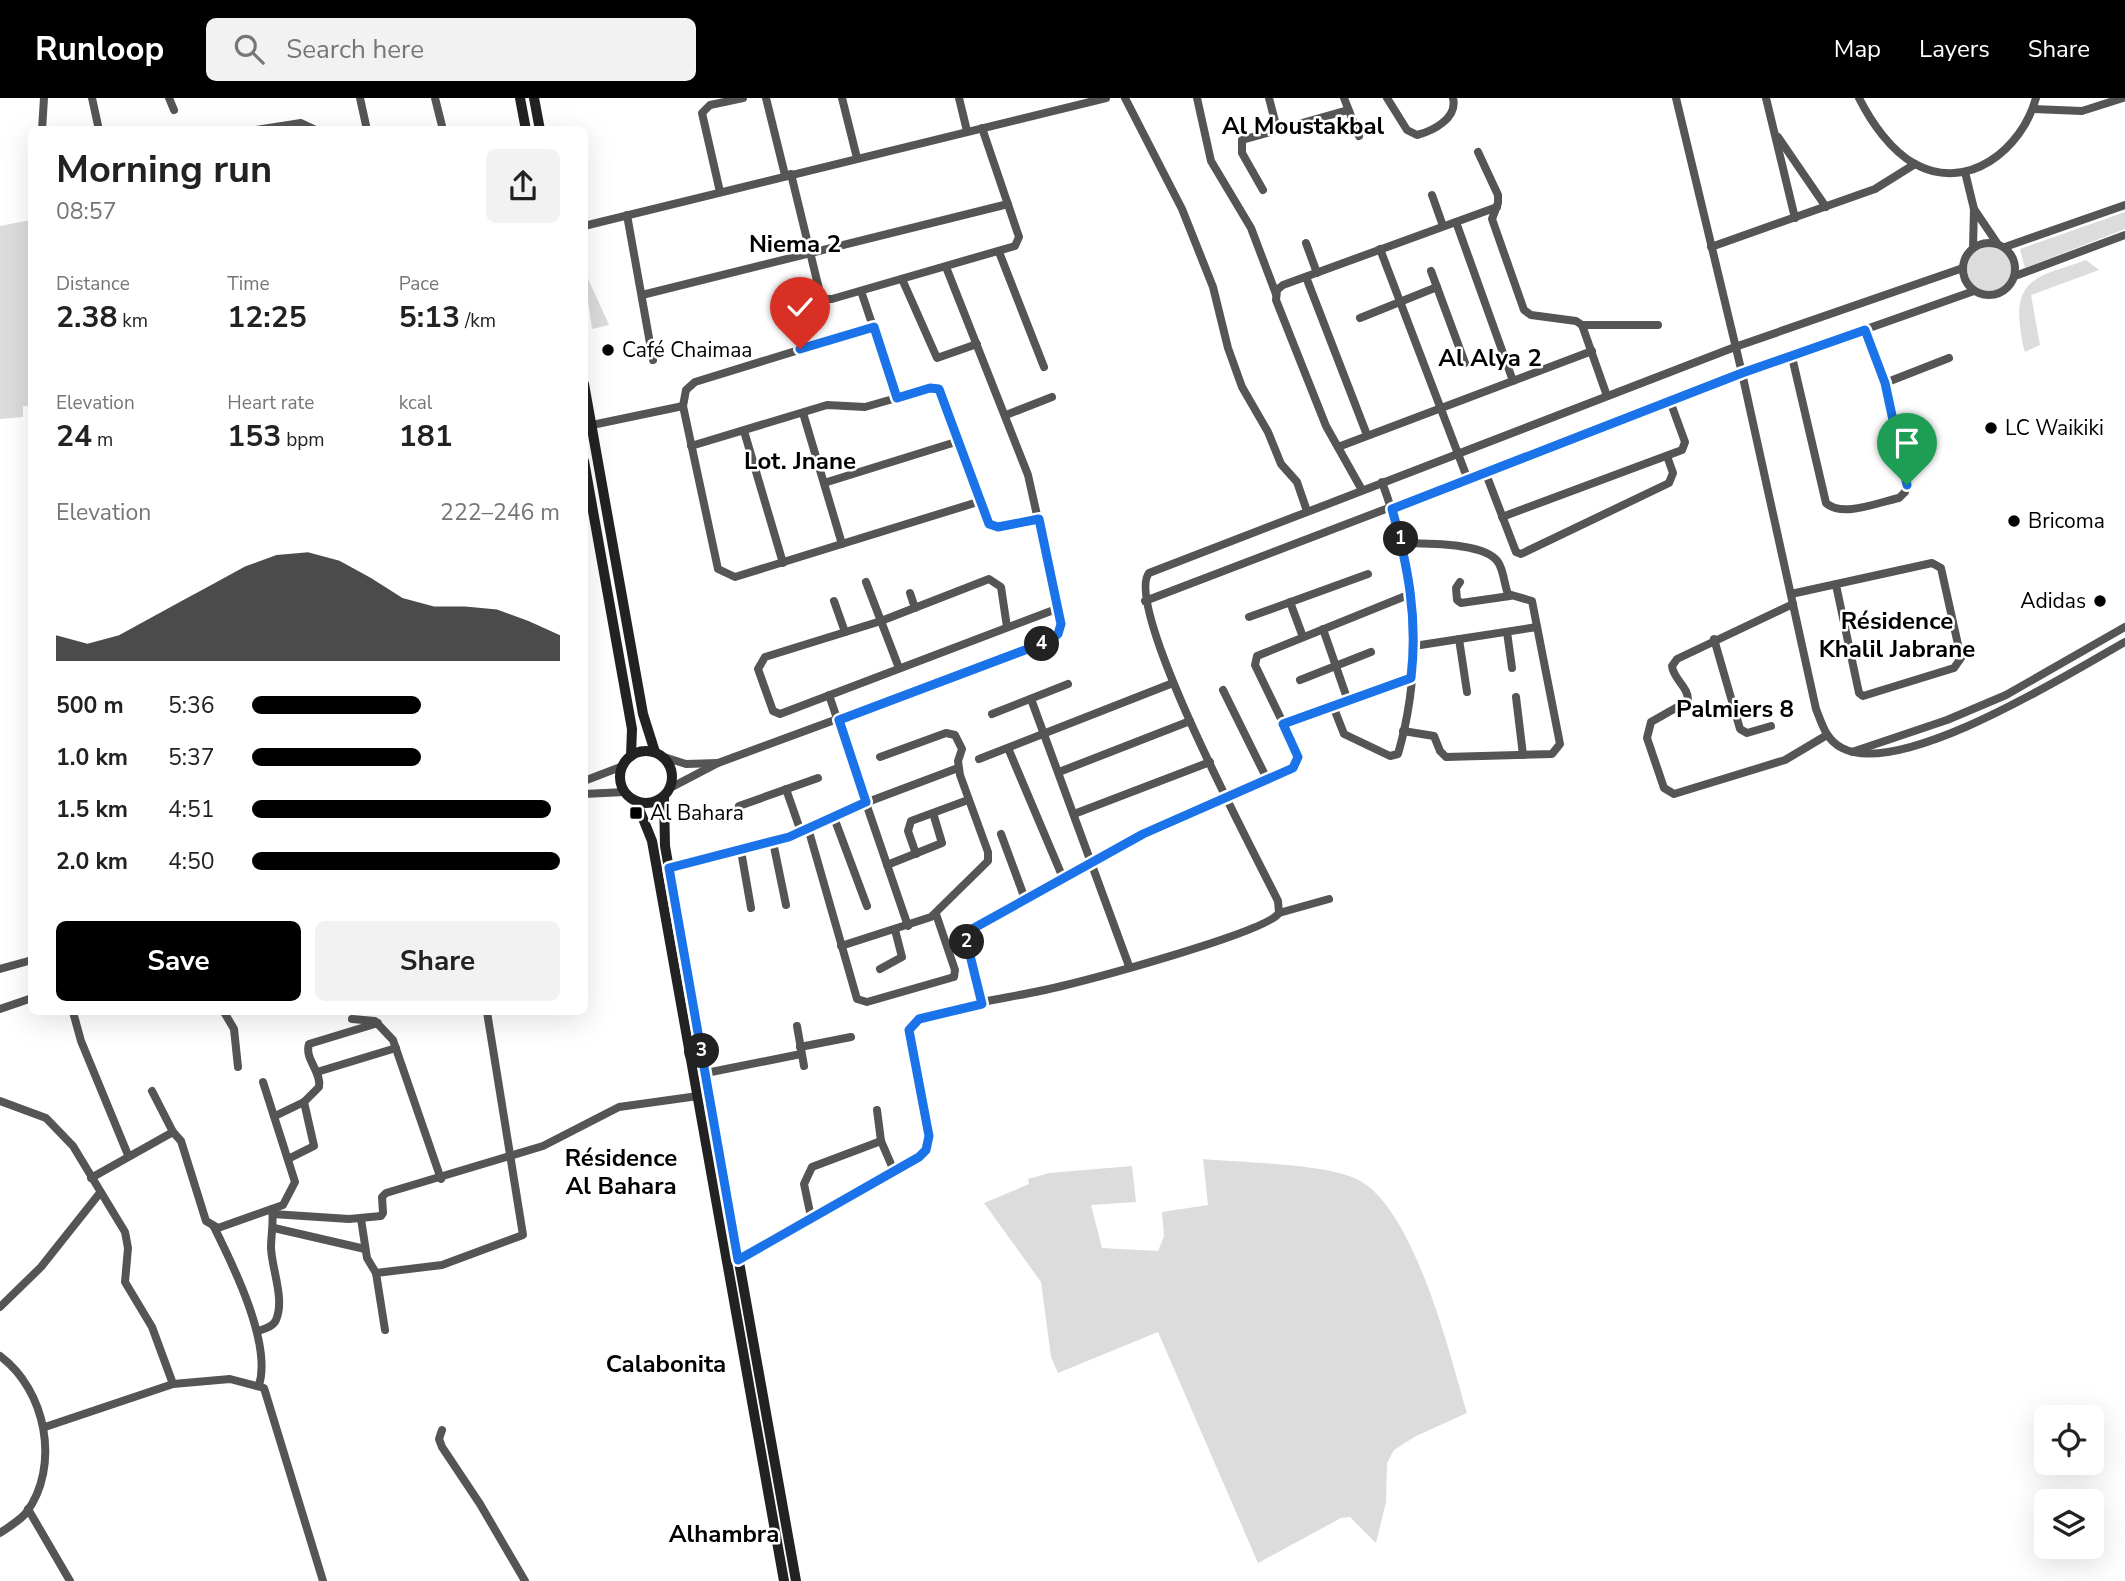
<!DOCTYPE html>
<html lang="en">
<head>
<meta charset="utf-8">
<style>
	body { margin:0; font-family:"Nunito Sans",sans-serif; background:#f2f2f2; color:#222; height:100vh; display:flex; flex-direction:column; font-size:26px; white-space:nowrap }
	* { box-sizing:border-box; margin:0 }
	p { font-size:23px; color:#767676 }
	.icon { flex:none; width:38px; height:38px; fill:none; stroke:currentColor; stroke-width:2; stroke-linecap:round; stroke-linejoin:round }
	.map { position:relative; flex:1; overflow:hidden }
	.details { position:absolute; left:28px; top:28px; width:560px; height:889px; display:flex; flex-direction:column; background:#fff; border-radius:10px; box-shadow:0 7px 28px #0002 }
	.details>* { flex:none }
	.controls { position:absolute; left:2034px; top:1307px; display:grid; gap:14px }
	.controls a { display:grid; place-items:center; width:70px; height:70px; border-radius:10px; background:#fff; box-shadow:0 7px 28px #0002; font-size:35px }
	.pin { position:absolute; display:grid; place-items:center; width:60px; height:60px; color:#fff; margin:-72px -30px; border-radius:50% 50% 50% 0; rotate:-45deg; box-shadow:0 0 7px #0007 }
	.pin .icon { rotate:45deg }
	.km { position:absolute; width:35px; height:35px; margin:-18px; border-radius:50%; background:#222; color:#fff; font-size:19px; line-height:35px; text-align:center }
	.round { display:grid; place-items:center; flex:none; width:74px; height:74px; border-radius:10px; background:#f2f2f2 }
	.head { display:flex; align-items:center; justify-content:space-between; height:119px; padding:0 28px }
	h1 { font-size:38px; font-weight:700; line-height:52px }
	.stats { display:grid; grid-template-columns:repeat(3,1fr); gap:10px; height:119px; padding:7px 28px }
	.stats div { display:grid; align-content:center }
	.stats b { font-size:30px; font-weight:700 }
	.stats small { font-size:19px; font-weight:400 }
	.stats p { font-size:19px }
	.chart { height:196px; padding:14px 28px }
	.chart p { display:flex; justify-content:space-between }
	.chart svg { width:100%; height:126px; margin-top:7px; fill:#000; opacity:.7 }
	.cta { display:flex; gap:14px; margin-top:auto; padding:14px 28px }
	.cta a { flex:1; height:80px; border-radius:10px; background:#000; color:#fff; font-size:28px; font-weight:700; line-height:80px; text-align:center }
	.cta a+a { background:#f2f2f2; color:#222 }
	ul { padding:0 28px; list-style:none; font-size:23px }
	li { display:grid; grid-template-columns:112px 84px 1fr; align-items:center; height:52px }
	li i { height:18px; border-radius:9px; background:#000 }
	header { display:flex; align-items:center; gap:42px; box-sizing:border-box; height:98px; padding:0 35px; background:#000; color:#fff }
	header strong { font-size:33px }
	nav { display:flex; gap:38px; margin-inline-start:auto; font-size:24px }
	.search { width:490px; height:63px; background:#f2f2f2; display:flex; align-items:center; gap:18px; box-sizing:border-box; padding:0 24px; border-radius:10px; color:#767676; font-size:26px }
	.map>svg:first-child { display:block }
	.green { fill:#dcdcdc }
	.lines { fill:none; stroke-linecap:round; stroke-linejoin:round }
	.street { stroke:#555; stroke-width:8 }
	.secondary { stroke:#222; stroke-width:10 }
	.route-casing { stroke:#fff; stroke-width:14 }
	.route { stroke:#1a73e8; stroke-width:9 }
	.poi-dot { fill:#000; stroke:#fff; stroke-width:2.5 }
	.labels { text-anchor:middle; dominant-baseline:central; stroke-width:5; stroke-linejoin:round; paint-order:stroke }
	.poi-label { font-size:21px; fill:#000; stroke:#fff; text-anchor:start }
	.quarter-label { font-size:24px; font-weight:bold; fill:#000; stroke:#fff }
</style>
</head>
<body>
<header>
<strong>Runloop</strong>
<div class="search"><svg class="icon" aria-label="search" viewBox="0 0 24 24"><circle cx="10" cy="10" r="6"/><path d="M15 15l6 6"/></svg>Search here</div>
<nav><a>Map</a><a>Layers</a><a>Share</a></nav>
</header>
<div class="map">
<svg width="2125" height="1483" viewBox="0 0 2125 1483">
	<rect width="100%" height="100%" fill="#fff"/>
	<g class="green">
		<polygon points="2125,114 2125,131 2025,170 2020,151"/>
		<polygon points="31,122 31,308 23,308 23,319 0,321 0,128"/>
		<circle cx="1989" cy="171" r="22"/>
		<path d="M2086 162 2099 172 2031 197 2040 247 2025 254C2022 246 2021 236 2020 227 2013 176 2050 176 2086 162Z"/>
		<polygon points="584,174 585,174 609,227 592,231"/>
		<path d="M1203 1061C1245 1065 1314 1065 1352 1079 1413 1101 1450 1258 1467 1315L1416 1338 1394 1352 1387 1365 1386 1404 1376 1445 1350 1419 1341 1420 1258 1465 1158 1234 1058 1275 1051 1259 1041 1184 984 1105 1029 1086 1028 1081 1049 1075 1132 1068 1136 1104 1091 1107 1102 1150 1158 1153 1164 1138 1162 1114 1208 1107Z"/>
	</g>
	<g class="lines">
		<g class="street">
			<polyline points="92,0 99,32"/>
			<polyline points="169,0 174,12"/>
			<polyline points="360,0 367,32"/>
			<polyline points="435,0 443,32"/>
			<polyline points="766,0 785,77"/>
			<polyline points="842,0 857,60"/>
			<polyline points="959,0 967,33"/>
			<polyline points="1125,0 1182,111 1213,189 1228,250 1242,289 1268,334 1281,366 1297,384 1307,413"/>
			<polyline points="1197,0 1211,63 1251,130 1276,196"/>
			<polyline points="1269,0 1277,31"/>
			<polyline points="1344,0 1359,38"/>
			<path d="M1387 0 1407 32 1417 37C1433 33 1458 20 1453 0"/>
			<path d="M1676 0 1742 275 1816 611C1822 626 1826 642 1842 650 1901 681 2070 575 2125 544"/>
			<polyline points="1766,0 1795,120"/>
			<path d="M1859 0C1871 24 1891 53 1915 66 1968 95 2022 51 2036 0"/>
			<polyline points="2033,11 2082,13 2123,0"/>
			<polyline points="42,32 44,0"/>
			<polyline points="256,32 301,25 316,32"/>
			<polyline points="1778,39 1826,109"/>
			<polyline points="1478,54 1498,97 1498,105 1492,121 1524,212 1531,217 1576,223 1582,227 1607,298"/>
			<polyline points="1965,74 1974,111 1973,150"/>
			<polyline points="791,76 820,195 825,201 832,201 1015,148 1019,139 982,30"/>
			<polyline points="1263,92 1242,55 1242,42 1348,12"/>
			<polyline points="720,94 702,15 710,7 743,0"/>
			<polyline points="1432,97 1443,128"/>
			<polyline points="1974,111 1997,145"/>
			<polyline points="627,117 653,262"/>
			<polyline points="1456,124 1513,283"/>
			<polyline points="584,128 1106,0"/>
			<circle cx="1989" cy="171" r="26"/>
			<polyline points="1306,145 1317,175"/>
			<polyline points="1711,149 1875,91 1915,66"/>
			<polyline points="2005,149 2125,107"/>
			<polyline points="1380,151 1468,382"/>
			<polyline points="999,154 1044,269"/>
			<polyline points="1431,173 1465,265"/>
			<polyline points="2015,178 2125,137"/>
			<polyline points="1306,179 1367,337"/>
			<polyline points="902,181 937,260 977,246"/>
			<polyline points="861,193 897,300"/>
			<polyline points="642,197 1008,106"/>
			<polyline points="1360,220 1437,189"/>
			<polyline points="1582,227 1658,227"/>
			<polyline points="874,229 695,284 686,292 683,308 718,471 735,479 981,403"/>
			<path d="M1792 259 1826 405C1842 420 1879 404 1899 400L1905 394 1907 383 1888 295 1865 232"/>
			<polyline points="1885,285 1949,260"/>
			<polyline points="803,315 842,446"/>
			<polyline points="1006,317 1052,299"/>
			<polyline points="592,327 683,308"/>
			<polyline points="744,333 783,465"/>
			<polyline points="691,348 827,307 865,309 935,289 941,293 989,426 998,429 1039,421"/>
			<polyline points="1338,349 1592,253"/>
			<polyline points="1486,376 1516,454 1521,456 1669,385 1673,375 1667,358"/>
			<polyline points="824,385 959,343"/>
			<polyline points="1362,392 1326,328 1276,202 1277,192 1283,187 1497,109"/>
			<polyline points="1502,419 1682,352 1685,344 1670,303"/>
			<path d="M1402 445C1425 446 1485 444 1498 464 1504 473 1504 486 1508 496L1532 503 1560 646 1552 656 1446 659 1440 653 1434 638 1403 633"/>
			<polyline points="866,484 899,570"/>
			<polyline points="1460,484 1456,490 1457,502 1461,505 1510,498"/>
			<polyline points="910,495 915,510"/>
			<polyline points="1791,496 1932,465 1941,470 1961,560 1954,570 1863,598 1859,595 1836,487"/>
			<polyline points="834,503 845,534"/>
			<polyline points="1145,503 1742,275 1974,193"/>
			<polyline points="1290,504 1303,539"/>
			<path d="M1793 506 1677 561 1672 568C1673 581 1689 589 1688 603L1651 624 1647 640 1664 690 1674 696 1785 662 1827 637"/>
			<polyline points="1249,519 1368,476"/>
			<polyline points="1007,529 1001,489 989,481 881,523 765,559 758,571 773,613 780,616 1059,510"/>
			<polyline points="1323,531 1348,603"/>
			<polyline points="1507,534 1512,570"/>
			<polyline points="1459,541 1467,594"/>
			<polyline points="1714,541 1740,631 1747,635 1771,628"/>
			<polyline points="1414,548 1537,529"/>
			<polyline points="1300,582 1371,554"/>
			<polyline points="1223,592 1267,681"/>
			<polyline points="829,597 908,828"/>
			<polyline points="1516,599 1523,657"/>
			<polyline points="1031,601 1129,868"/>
			<path d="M1333 608 1344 636 1390 658 1398 656C1425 562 1415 474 1382 384"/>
			<polyline points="992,616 1068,586"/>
			<polyline points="1283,626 1411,580"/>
			<polyline points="1008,650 1063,780"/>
			<polyline points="1852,654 1947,622 2006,597 2125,529"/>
			<polyline points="664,659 686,666 718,665"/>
			<polyline points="979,661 1173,585"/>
			<polyline points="1059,674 1190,623"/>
			<polyline points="584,683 623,668"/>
			<polyline points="670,690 718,665 1049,543 1060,531 1060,520 1028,377 946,169"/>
			<polyline points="786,691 801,734"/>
			<polyline points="584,696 625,694"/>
			<polyline points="739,708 818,680"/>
			<polyline points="1074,716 1210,664"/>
			<polyline points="833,717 867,808"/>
			<polyline points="808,730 857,901 867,904 954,879 955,872 936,816"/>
			<polyline points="1001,736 1025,801"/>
			<polyline points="773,744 786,807"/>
			<polyline points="741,753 751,810"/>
			<polyline points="916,756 908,733 911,723 968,702"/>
			<polyline points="887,767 942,745 933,715"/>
			<polyline points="669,770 789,739 833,717 958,670"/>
			<polyline points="1279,815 1329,801"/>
			<polyline points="841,848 931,819 988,763 988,754 960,677 958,663 962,651 955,637 946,635 880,659"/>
			<polyline points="0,871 32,862"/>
			<polyline points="880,871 902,859 895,832"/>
			<polyline points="982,906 967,845 977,827 1143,736 1296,668 1298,656 1255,567 1257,558 1413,495"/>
			<polyline points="0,911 32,900"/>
			<polyline points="73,914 81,943 128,1057"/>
			<polyline points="224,914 234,931 238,969"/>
			<polyline points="352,921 375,923 393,942 441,1081"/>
			<polyline points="797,928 804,968"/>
			<polyline points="800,949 851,939"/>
			<polyline points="317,974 396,950"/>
			<polyline points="706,975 801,956"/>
			<polyline points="152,993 173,1034 181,1043 206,1123 218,1130 283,1107 295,1084 263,984"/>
			<polyline points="0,1003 46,1020 73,1048 125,1134 128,1150 125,1184 152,1229 173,1286 230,1281 264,1290 323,1483"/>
			<polyline points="877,1012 881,1043 894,1073"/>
			<path d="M275 1018 304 1004 319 989C322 974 304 961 309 946L378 925"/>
			<polyline points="288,1061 314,1048 304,1004"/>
			<polyline points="91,1080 173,1034"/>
			<polyline points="273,1116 349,1121 381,1118 383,1115 382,1099 386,1095 543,1048 619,1009 698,998"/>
			<polyline points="811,1119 804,1086 812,1069 881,1043"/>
			<polyline points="361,1121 367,1160 376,1175 385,1232"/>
			<path d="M214 1129C233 1167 272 1246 259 1287"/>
			<polyline points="274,1130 365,1151"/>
			<path d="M739 1162 923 1056 929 1038 909 935 916 922C961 904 1015 900 1062 888 1095 880 1267 834 1279 815L1278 803C1256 758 1122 508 1149 475L1735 249 1963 170"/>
			<polyline points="376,1175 442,1167 523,1137 487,914"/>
			<polyline points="0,1209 41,1169 99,1096"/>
			<path d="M258 1233C264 1231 273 1229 276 1222 285 1201 272 1172 271 1150 271 1136 274 1125 272 1111"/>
			<path d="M0 1258C46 1292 61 1368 26 1415 19 1423 9 1429 0 1435"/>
			<polyline points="45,1329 173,1286"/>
			<polyline points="442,1332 439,1341 442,1349 480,1406 525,1483"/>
			<polyline points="28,1411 70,1483"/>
		</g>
		<g class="secondary">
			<polyline points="520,0 526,32"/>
			<polyline points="534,0 540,32"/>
			<polyline points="584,286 643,616 655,654"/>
			<polyline points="584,363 632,631 631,658"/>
			<circle cx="646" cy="679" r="26"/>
			<polyline points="664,699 665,748 679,828 796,1483"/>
			<polyline points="636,703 652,743 784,1483"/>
		</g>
	</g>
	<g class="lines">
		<defs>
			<path id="route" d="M800 251 874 229 897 300 930 290 939 291 989 426 998 429 1039 421 1061 526 1058 536 1049 543 839 622 866 704 789 739 669 770 738 1162 919 1059 926 1052 929 1038 909 932 919 921 982 906 967 845 974 830 1143 736 1293 670 1298 659 1283 626 1411 580C1418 520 1408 468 1392 411L1742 275 1865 232 1885 285 1907 387"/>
		</defs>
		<use href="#route" class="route-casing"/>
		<use href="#route" class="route"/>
	</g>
	<g class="poi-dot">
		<circle cx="608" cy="252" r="7"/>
		<circle cx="1991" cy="330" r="7"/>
		<circle cx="2014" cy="423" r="7"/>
		<circle cx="2100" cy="503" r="7"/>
		<rect x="629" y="708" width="14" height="14" rx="3.5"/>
	</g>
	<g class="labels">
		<g class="poi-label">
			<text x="622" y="252">Café Chaimaa</text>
			<text x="2005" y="330">LC Waikiki</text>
			<text x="2028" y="423">Bricoma</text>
			<text x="2086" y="503" text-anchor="end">Adidas</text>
			<text x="650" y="715">Al Bahara</text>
		</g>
		<g class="quarter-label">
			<text x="1303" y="28">Al Moustakbal</text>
			<text x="795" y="146">Niema 2</text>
			<text x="1490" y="260">Al Alya 2</text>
			<text x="800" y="363">Lot. Jnane</text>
			<text x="1897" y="523">Résidence<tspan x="1897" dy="28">Khalil Jabrane</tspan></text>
			<text x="1735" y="611">Palmiers 8</text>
			<text x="621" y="1060">Résidence<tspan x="621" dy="28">Al Bahara</tspan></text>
			<text x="666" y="1266">Calabonita</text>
			<text x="724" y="1436">Alhambra</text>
		</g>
	</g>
</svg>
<div class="controls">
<a><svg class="icon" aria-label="locate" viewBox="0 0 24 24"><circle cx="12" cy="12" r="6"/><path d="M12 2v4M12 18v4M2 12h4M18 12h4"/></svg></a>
<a><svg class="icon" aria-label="layers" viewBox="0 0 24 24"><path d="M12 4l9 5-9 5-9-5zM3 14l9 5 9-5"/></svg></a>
</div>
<div class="pin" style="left:1907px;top:387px;background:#1e9e55"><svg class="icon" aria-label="arrive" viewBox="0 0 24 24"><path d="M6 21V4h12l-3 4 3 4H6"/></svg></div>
<div class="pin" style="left:800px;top:251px;background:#d93025"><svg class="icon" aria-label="check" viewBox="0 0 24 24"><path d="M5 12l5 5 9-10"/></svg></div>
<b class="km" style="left:1401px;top:441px">1</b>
<b class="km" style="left:967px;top:844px">2</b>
<b class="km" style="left:702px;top:953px">3</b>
<b class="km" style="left:1042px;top:546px">4</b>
<section class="details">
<div class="head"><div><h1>Morning run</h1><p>08:57</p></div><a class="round"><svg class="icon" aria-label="share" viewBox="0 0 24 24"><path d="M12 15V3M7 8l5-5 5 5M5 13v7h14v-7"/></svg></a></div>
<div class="stats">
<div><p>Distance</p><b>2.38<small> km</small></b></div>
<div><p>Time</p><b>12:25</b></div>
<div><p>Pace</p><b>5:13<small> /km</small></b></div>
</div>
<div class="stats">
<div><p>Elevation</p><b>24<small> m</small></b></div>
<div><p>Heart rate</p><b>153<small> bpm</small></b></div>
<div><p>kcal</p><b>181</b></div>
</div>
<div class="chart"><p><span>Elevation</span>222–246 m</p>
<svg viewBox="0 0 160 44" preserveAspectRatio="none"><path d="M0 44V35L10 38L20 35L30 29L40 23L50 17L60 11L70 7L80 6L90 9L100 15L110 22L120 25L130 25L140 26L150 30L160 35V44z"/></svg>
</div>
<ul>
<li><b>500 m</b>5:36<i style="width:55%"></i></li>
<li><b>1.0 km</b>5:37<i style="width:55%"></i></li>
<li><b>1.5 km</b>4:51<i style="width:97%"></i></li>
<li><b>2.0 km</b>4:50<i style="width:100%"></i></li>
</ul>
<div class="cta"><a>Save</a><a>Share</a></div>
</section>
</div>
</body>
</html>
